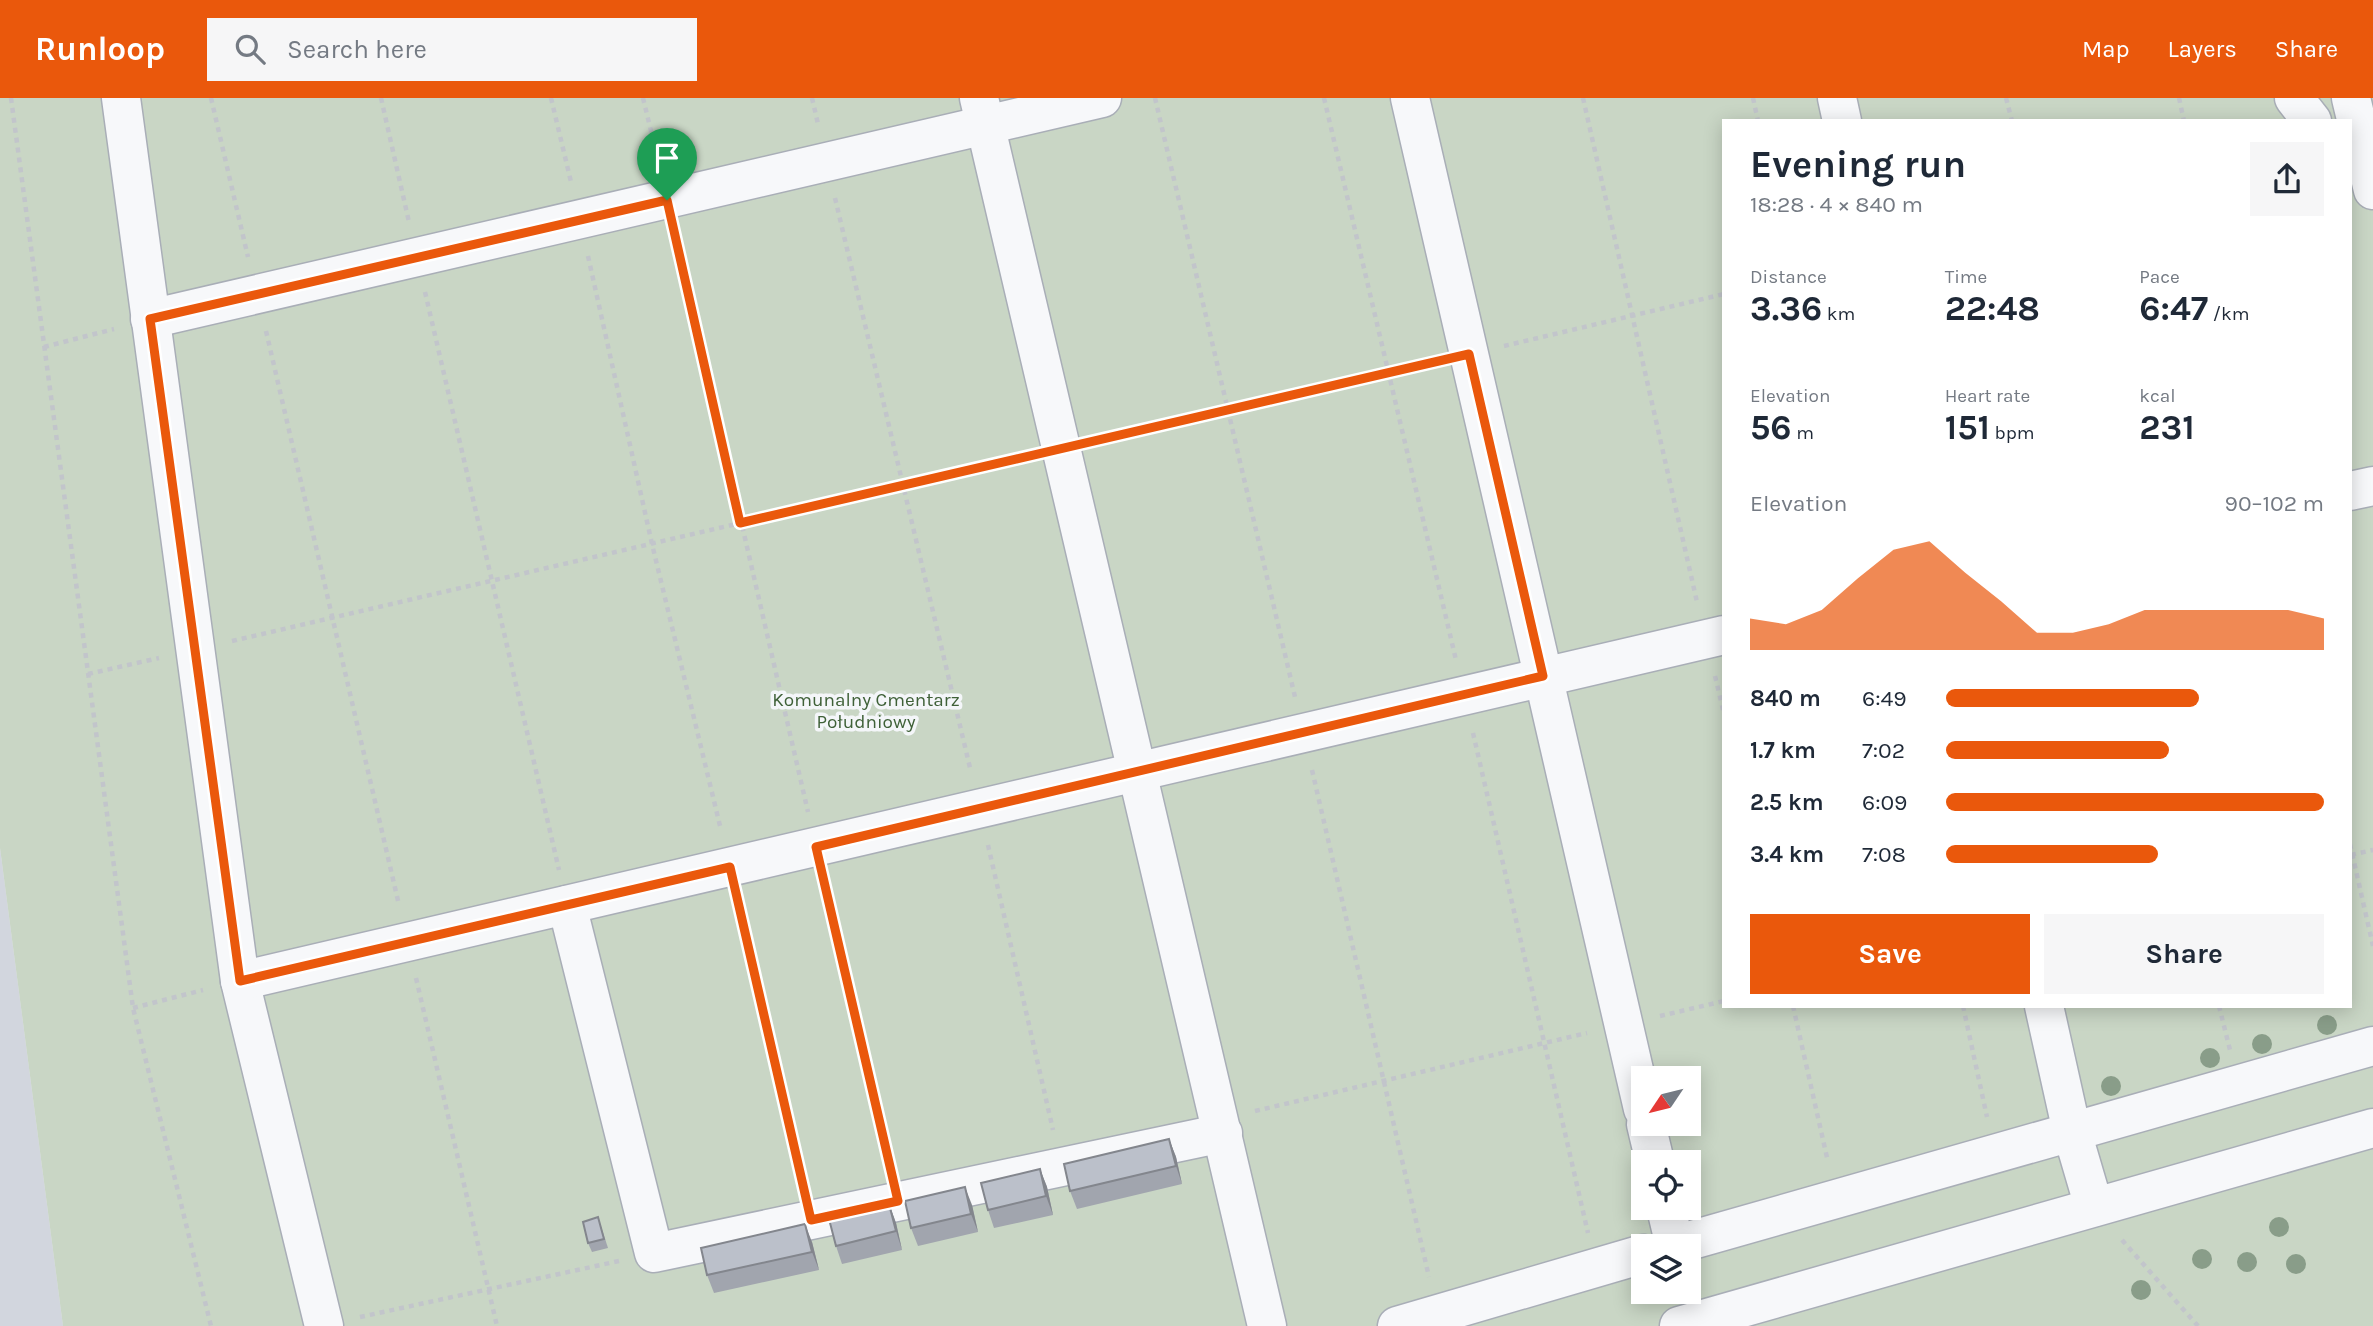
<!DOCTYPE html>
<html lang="en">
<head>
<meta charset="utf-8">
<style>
	body { margin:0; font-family:Karla,sans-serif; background:#f6f6f7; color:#1f2937; height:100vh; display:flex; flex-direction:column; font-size:26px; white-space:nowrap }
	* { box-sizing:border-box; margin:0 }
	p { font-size:23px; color:#747a83 }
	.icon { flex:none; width:38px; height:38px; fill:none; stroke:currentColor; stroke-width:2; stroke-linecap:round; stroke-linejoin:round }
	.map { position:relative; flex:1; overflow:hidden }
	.drawer { position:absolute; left:1722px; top:21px; width:630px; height:889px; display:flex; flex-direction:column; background:#fff; border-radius:0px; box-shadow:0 4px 18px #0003 }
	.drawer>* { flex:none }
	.needle { width:46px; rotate:235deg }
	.fabs { position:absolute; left:1631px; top:968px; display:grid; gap:14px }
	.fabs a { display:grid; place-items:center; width:70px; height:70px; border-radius:0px; background:#fff; box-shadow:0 4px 18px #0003; font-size:35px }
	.pin { position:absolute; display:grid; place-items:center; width:60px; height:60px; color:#fff; margin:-72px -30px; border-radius:50% 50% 50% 0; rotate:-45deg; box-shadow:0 0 7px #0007 }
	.pin .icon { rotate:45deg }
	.round { display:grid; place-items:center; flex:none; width:74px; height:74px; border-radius:0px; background:#f6f6f7 }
	.summary { display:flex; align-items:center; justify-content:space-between; height:119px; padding:0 28px }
	h1 { font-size:38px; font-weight:700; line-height:52px }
	.stats { display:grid; grid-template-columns:repeat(3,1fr); gap:10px; height:119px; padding:7px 28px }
	.stats div { display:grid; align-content:center }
	.stats b { font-size:35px; font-weight:700 }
	.stats small { font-size:19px; font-weight:400 }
	.stats p { font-size:19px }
	.chart { height:196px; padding:14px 28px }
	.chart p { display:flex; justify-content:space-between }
	.chart svg { width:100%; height:126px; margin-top:7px; fill:#ea580c; opacity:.7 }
	.action { display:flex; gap:14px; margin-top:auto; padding:14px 28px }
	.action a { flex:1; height:80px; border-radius:0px; background:#ea580c; color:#fff; font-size:28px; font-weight:700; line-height:80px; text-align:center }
	.action a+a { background:#f6f6f7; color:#1f2937 }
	ul { padding:0 28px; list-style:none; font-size:23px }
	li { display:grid; grid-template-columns:112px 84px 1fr; align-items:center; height:52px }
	li i { height:18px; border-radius:9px; background:#ea580c }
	header { display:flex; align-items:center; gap:42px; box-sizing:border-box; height:98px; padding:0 35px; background:#ea580c; color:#fff }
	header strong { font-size:33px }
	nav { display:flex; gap:38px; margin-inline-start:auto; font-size:24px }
	.search { width:490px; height:63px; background:#f6f6f7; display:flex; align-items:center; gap:18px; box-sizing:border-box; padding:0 24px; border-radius:0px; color:#747a83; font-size:26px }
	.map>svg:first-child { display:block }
	.built { fill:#d2d6de }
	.green { fill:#c9d6c5; fill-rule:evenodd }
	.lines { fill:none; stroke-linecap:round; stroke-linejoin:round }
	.minor-casing { stroke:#a9aeb7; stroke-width:41 }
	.path { stroke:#c2c5cb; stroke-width:4.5; stroke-dasharray:5 5; stroke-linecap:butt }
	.minor { stroke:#f7f8fa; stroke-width:38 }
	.tree { fill:#899d89 }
	.wall { fill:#a1a5ae }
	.shaded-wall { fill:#83868d }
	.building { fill:#bbc0ca; stroke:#83868d; stroke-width:2 }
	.route-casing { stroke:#fff; stroke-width:14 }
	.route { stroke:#ea580c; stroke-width:9 }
	.labels { text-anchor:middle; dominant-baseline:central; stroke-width:7; stroke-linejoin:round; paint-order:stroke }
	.park-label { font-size:19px; fill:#3f6138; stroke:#f4f6f9 }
</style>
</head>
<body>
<header>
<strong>Runloop</strong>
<div class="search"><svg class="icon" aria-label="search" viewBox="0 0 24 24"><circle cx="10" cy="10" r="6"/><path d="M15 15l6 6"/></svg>Search here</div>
<nav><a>Map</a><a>Layers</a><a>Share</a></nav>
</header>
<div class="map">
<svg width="2373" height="1228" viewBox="0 0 2373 1228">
	<rect width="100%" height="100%" fill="#e4e7ec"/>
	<polygon class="built" points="0,750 63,1228 0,1228"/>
	<path class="green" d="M0 0H2373V1228H63L0 750ZM1724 23H2350V908H1724ZM1643 980H1689V1026H1643ZM1643 1064H1689V1110H1643ZM1643 1148H1689V1194H1643Z"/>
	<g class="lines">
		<defs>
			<g id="minor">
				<polyline points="121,0 240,883 324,1228"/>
				<polyline points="979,0 1267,1228"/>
				<polyline points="1410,0 1643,1011"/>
				<polyline points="1837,0 1842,23"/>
				<polyline points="2294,0 2312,23"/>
				<polyline points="2351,0 2373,92"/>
				<polyline points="150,221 1102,0"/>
				<polyline points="2350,393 2373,388"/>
				<polyline points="567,807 654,1155 1223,1035"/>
				<polyline points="240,883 1724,537"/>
				<polyline points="2044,908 2072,1034 2094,1109"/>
				<polyline points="1646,1026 1655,1064"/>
				<polyline points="1666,1110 1675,1148"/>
				<polyline points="1671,1148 2373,948"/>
				<polyline points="1397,1228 1643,1156"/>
				<polyline points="1679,1228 2373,1030"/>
			</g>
		</defs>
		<use href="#minor" class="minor-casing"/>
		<g class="path">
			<polyline points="11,0 133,910 211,1228"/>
			<polyline points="211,0 248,159"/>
			<polyline points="381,0 409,124"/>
			<polyline points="551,0 571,84"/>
			<polyline points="643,0 659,66"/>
			<polyline points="812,0 818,26"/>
			<polyline points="1155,0 1295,599"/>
			<polyline points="1324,0 1456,562"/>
			<polyline points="1583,0 1697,504"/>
			<polyline points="1753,0 1758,23"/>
			<polyline points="2006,0 2012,23"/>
			<polyline points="2179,0 2184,23"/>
			<polyline points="835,100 971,674"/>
			<polyline points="675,136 808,714"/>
			<polyline points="588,158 652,446 721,732"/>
			<polyline points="425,194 559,772"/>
			<polyline points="266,233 399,807"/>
			<polyline points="1504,248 1724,196"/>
			<polyline points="44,249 114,231"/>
			<polyline points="1098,342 1434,264"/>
			<polyline points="232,543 1025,359"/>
			<polyline points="88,576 159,560"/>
			<polyline points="1715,578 1724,616"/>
			<polyline points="1473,635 1588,1135"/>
			<polyline points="1312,672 1429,1179"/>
			<polyline points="2350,746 2373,848"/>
			<polyline points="988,747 1053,1032"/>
			<polyline points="2351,757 2373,752"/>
			<polyline points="824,784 890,1068"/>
			<polyline points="738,805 803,1087"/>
			<polyline points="416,880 497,1228"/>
			<polyline points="1793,908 1828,1064"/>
			<polyline points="1963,908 1987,1019"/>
			<polyline points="2219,908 2230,952"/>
			<polyline points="133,910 203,892"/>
			<polyline points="1660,918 1724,903"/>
			<polyline points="1255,1013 1587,935"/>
			<polyline points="2122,1142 2198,1228"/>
			<polyline points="360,1219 619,1163"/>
		</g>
		<use href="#minor" class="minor"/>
	</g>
	<g class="tree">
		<circle cx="2327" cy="927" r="10"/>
		<circle cx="2262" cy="946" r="10"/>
		<circle cx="2210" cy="960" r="10"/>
		<circle cx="2111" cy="988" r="10"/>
		<circle cx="2279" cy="1129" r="10"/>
		<circle cx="2202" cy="1161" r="10"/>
		<circle cx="2247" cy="1164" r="10"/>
		<circle cx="2296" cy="1166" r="10"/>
		<circle cx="2141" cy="1192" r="10"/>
	</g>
	<g class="wall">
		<polygon points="1169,1041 1176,1059 1182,1086 1077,1111 1070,1093"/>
		<polygon points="1040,1071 1047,1089 1053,1117 994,1130 988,1112"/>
		<polygon points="889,1106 896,1125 902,1152 842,1166 836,1148"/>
		<polygon points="972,1107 978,1134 918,1148 911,1130"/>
		<polygon points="598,1119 608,1150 592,1154 588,1145"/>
		<polygon points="812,1144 819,1172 714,1195 707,1177"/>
	</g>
	<g class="shaded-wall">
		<polygon points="1169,1041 1176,1059 1182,1086 1176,1068"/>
		<polygon points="1040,1071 1047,1089 1053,1117 1046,1098"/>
		<polygon points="965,1089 972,1107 978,1134 971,1116"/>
		<polygon points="889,1106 896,1125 902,1152 896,1133"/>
		<polygon points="805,1126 812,1144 819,1172 812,1154"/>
	</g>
	<g class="building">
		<polygon points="1169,1041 1176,1068 1070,1093 1064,1066"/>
		<polygon points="1040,1071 1046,1098 988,1112 981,1085"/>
		<polygon points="965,1089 971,1116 911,1130 905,1103"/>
		<polygon points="889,1106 896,1133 836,1148 829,1121"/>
		<polygon points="598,1119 604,1141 588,1145 583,1124"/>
		<polygon points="805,1126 812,1154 707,1177 701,1150"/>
	</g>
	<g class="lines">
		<defs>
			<polygon id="route" points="667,102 740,425 1469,256 1543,578 816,749 898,1103 811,1122 730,769 240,883 150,221"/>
		</defs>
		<use href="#route" class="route-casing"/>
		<use href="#route" class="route"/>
	</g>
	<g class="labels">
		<g class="park-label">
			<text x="866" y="602">Komunalny Cmentarz<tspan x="866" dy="22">Południowy</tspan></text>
		</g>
	</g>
</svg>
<div class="fabs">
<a><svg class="needle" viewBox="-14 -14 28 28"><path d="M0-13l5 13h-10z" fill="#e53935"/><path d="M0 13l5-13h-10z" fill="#747a83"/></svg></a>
<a><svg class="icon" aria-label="locate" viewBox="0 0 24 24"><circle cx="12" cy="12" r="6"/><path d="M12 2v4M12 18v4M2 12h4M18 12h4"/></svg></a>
<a><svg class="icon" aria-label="layers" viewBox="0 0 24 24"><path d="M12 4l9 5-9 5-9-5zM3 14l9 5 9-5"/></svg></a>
</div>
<div class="pin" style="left:667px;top:102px;background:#1e9e55"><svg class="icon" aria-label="arrive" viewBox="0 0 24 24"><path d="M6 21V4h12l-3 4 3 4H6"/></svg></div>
<section class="drawer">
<div class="summary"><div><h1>Evening run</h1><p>18:28 · 4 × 840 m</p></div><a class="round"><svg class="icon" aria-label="share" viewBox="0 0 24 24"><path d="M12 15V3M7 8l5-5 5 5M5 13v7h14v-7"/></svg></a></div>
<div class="stats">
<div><p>Distance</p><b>3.36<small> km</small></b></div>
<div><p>Time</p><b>22:48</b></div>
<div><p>Pace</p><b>6:47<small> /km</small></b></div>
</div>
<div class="stats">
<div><p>Elevation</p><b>56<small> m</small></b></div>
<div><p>Heart rate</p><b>151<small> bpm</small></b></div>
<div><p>kcal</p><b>231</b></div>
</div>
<div class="chart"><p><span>Elevation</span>90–102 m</p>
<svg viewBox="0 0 160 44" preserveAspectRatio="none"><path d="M0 44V33L10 35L20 30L30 19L40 9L50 6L60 17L70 27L80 38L90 38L100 35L110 30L120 30L130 30L140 30L150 30L160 33V44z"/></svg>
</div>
<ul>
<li><b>840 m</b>6:49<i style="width:67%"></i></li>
<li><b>1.7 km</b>7:02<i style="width:59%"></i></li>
<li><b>2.5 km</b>6:09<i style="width:100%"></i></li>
<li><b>3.4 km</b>7:08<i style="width:56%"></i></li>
</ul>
<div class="action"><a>Save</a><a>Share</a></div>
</section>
</div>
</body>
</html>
